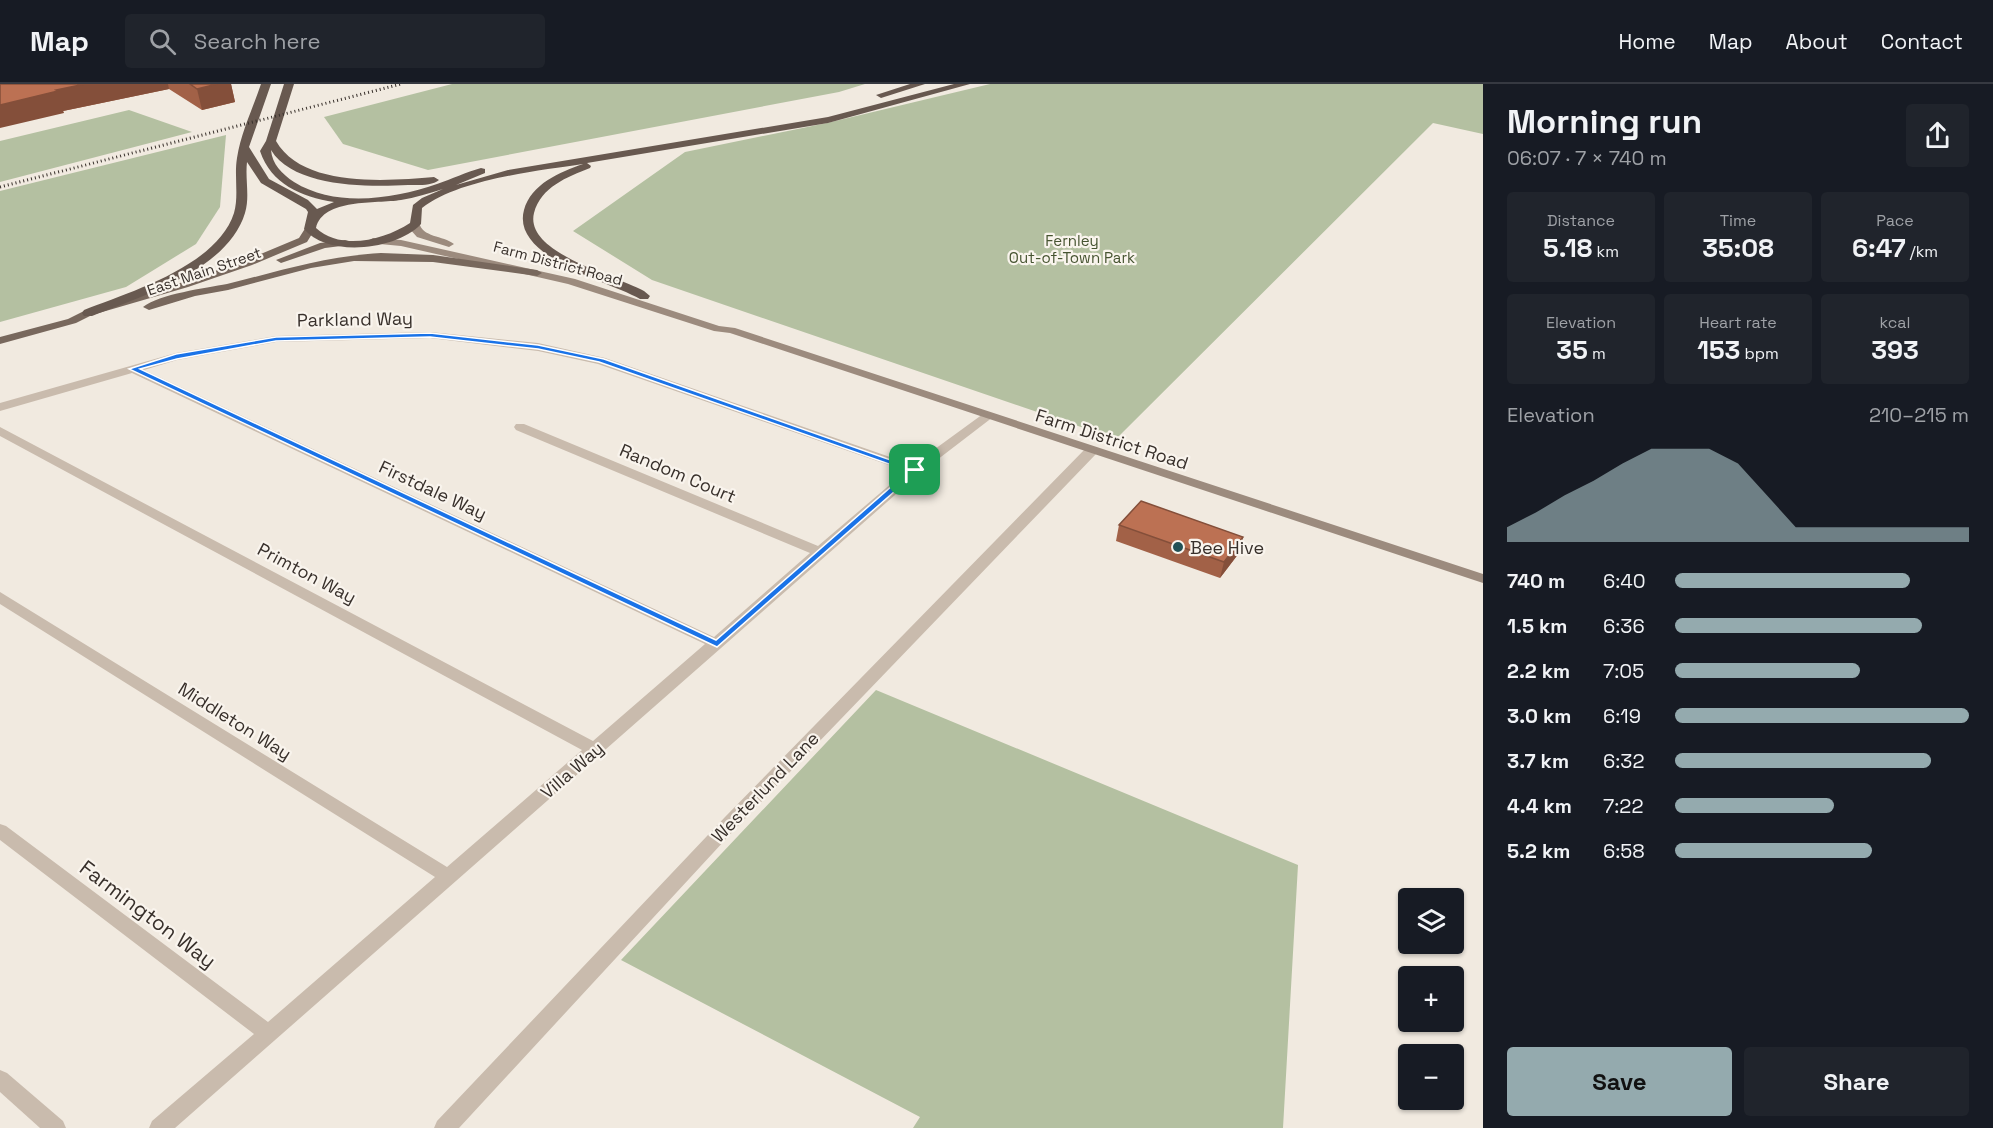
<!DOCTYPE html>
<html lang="en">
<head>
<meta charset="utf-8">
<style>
	body { margin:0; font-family:"Space Grotesk",sans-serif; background:#20242c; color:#f1f3f6; height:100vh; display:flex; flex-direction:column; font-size:22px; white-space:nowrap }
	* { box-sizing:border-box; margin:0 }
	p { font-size:20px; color:#9ea1a6 }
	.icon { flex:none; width:33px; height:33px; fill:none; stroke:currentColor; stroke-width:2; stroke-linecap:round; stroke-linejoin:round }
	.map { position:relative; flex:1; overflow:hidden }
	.sheet { display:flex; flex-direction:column; background:#171b24; width:510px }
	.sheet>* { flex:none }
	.fabs { position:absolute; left:1398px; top:804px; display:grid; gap:12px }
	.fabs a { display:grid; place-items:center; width:66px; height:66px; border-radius:6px; background:#171b24; box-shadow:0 2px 4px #0004; font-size:30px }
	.pin { position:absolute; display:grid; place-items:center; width:51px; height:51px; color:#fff; margin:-26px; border-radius:12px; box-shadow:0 3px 9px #0006 }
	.round { display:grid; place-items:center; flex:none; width:63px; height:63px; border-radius:6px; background:#20242c }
	.head { display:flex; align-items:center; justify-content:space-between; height:102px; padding:0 24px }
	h1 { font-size:33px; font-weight:700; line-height:45px }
	.metrics { display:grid; grid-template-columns:repeat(3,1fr); gap:9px; height:102px; padding:6px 24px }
	.metrics div { display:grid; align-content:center; border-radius:6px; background:#20242c; text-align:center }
	.metrics b { font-size:26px; font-weight:700 }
	.metrics small { font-size:16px; font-weight:400 }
	.metrics p { font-size:16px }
	.chart { height:168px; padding:12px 24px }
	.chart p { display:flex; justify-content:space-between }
	.chart svg { width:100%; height:108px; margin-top:6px; fill:#94aaae; opacity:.7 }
	.action { display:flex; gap:12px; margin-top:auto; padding:12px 24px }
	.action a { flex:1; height:69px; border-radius:6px; background:#94aaae; color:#111; font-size:24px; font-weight:700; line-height:69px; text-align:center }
	.action a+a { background:#20242c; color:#f1f3f6 }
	ul { padding:0 24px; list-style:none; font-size:20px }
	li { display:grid; grid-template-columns:96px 72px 1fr; align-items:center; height:45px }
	li i { height:15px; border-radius:8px; background:#94aaae }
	header { display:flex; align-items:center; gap:36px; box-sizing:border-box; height:84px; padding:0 30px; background:#171b24; border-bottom:2px solid #363941 }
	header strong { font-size:28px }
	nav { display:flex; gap:33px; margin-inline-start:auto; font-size:21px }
	.search { width:420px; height:54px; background:#20242c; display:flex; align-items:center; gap:15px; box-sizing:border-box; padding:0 21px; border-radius:6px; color:#9ea1a6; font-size:22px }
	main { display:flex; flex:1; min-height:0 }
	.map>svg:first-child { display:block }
	.green { fill:#b4c0a1 }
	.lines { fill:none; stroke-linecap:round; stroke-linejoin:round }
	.minor { fill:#c9bbad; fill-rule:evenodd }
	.secondary { fill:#9c8b7e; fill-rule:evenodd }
	.primary { fill:#78685d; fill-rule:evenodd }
	.trunk { fill:#685950; fill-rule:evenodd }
	.rail { stroke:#38302b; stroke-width:3; stroke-dasharray:1 3; stroke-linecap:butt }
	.wall { fill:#a26147 }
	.shaded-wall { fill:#844f3a }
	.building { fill:#bc7153; stroke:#844f3a; stroke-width:1.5 }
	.route { fill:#1a73e8; stroke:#fff; stroke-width:1.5; fill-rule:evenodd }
	.poi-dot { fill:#235156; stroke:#f9f4ed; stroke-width:2 }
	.labels { text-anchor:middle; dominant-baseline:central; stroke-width:4.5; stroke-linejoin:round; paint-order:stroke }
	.far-park-label { font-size:15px; fill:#465431; stroke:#f9f4ed }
	.far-street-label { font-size:15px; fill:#38302b; stroke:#f9f4ed }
	.street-label { font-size:18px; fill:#38302b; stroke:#f9f4ed }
	.poi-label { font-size:18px; fill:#38302b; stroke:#f9f4ed; text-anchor:start }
	.near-street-label { font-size:21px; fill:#38302b; stroke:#f9f4ed }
</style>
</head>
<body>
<header>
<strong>Map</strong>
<div class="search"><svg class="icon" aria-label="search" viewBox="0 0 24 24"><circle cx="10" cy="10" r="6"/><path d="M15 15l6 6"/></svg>Search here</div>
<nav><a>Home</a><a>Map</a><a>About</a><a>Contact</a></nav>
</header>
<main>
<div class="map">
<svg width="1483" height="1044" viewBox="0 0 1483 1044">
	<rect width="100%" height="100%" fill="#f1eae0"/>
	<g class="green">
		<polygon points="452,0 865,0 839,8 428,86 343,60 324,33"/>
		<polygon points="990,0 1483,0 1483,50 1433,39 1116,355 652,196 573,147 685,68 827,39"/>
		<polygon points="129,26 192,48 0,98 0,57"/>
		<polygon points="226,51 220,123 196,160 126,203 0,238 0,107"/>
		<polygon points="876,606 1298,781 1283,1044 913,1044 920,1033 621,876"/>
	</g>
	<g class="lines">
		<g class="minor">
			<path d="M430 248 538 259 605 274 913 381 983 330 987 329 993 333 920 389 175 1044H149L152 1037 254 950 0 756V740L6 742 268 938 435 793 0 520V508L447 783 582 666 0 352V343L593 657 705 560 132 289 0 327V319L176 269 276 252ZM430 254 538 267 598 280 906 387 818 462 524 340H516L514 343 516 346 810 469 714 553 144 286 177 276 276 258Z"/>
			<polygon points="1091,363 1096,364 1098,367 1096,370 737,743 459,1044 434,1044 437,1037 725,733 1086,364"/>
			<polygon points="0,986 7,989 63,1037 66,1044 40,1044 0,1008"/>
		</g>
		<g class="secondary">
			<path d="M411 138H419C422 154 443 151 454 160L449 163 417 153 409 144Z"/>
			<polygon points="373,154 401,156 575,195 719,242 735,244 1483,490 1483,499 730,249 714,247 568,200 401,162 369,159 368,157"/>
		</g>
		<g class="primary">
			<polygon points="310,142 315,145 307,158 252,181 188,203 92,231 76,239 0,260 0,253 68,235 84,227 180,199 244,177 299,154 306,143"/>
			<polygon points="345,156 349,157 349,161 325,164 281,179 276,176 320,159"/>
			<path d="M381 169 433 171 537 186 542 189 537 192 433 178 354 177 311 184 228 206 195 212 149 226 143 223C159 210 206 204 227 200 280 187 326 172 381 169Z"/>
		</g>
		<g class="trunk">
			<path d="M261 0H271L249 63 269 95 308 116 317 125 334 118C301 113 271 100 260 67L266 57 284 0H294L276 57C303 104 387 97 434 93L439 96C432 102 418 101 408 101 369 103 294 104 271 66 272 80 282 90 294 98 336 124 393 115 437 100 452 95 466 88 481 84L485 85V89L456 101 508 86 828 33 954 0H970L828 39 587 79 591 82 590 84C567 93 541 103 534 129 524 169 617 192 644 207L650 212 648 215H640C609 197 511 174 524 126 531 100 560 88 583 80 537 87 459 95 422 124L421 140C397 166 328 174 304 145L308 128 306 125 261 99 247 78C245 95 250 113 245 129 228 186 142 212 92 232H84L82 229 84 226C130 208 217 182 234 129 239 112 234 92 237 74 241 48 253 24 261 0ZM443 105 422 114 413 121 410 139C384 156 341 167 316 144 323 114 376 120 401 116 415 114 429 109 443 105Z"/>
			<polygon points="910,0 925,0 881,14 876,11"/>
		</g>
		<polyline class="rail" points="0,103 401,0"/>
	</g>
	<g class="wall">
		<polygon points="0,0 231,0 235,18 202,26 169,5 63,27 64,29"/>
		<polygon points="1119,441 1243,453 1239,469 1220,494 1116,457"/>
	</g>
	<g class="shaded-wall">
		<polygon points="85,0 168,0 169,5 63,27 64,29 0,44 0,21 56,6"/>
		<polygon points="213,0 231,0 235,18 202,26 197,5"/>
		<polygon points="1243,453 1239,469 1220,494 1224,478"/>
	</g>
	<g class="building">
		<polygon points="0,0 85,0 56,6 58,7 0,21"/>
		<polygon points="190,0 217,0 197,5"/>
		<polygon points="1141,417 1243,453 1224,478 1119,441"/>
	</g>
	<path class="route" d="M430 249 538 261 604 275 919 386 717 563 129 285 176 270 276 253ZM430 253 538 265 599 278 909 387 716 556 140 285 177 275 276 257Z"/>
	<circle class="poi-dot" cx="1178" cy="463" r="6"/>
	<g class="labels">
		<g class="far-park-label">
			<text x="1072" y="156">Fernley<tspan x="1072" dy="17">Out-of-Town Park</tspan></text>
		</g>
		<g class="far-street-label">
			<text transform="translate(558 179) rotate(15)">Farm District Road</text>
			<text transform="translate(204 187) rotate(-19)">East Main Street</text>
		</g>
		<g class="street-label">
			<text transform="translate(355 235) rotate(-1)">Parkland Way</text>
			<text transform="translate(1112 355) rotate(18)">Farm District Road</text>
			<text transform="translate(678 389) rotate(23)">Random Court</text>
			<text transform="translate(433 406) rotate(25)">Firstdale Way</text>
			<text transform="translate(307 489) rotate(28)">Primton Way</text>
			<text transform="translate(235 637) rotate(32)">Middleton Way</text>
			<text transform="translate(572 686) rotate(-41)">Villa Way</text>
			<text transform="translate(765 703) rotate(-46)">Westerlund Lane</text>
		</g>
		<g class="poi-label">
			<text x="1190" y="463">Bee Hive</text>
		</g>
		<g class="near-street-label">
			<text transform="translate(148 830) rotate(37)">Farmington Way</text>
		</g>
	</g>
</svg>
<div class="fabs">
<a><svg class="icon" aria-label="layers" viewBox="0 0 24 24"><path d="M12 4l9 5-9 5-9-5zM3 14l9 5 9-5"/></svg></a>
<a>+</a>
<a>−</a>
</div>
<div class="pin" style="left:915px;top:386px;background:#1e9e55"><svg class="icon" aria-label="arrive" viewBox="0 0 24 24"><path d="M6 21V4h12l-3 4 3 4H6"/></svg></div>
</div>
<section class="sheet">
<div class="head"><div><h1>Morning run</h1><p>06:07 · 7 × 740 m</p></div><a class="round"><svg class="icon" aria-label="share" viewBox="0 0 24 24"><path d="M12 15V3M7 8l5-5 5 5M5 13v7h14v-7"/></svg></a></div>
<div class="metrics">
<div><p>Distance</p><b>5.18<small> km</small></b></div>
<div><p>Time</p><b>35:08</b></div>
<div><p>Pace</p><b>6:47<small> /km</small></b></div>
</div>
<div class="metrics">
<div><p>Elevation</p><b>35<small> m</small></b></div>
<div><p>Heart rate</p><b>153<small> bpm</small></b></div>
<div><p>kcal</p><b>393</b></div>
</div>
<div class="chart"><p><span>Elevation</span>210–215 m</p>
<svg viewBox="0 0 160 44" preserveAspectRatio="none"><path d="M0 44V38L10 32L20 25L30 19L40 12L50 6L60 6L70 6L80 12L90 25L100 38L110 38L120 38L130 38L140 38L150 38L160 38V44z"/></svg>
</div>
<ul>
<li><b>740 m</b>6:40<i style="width:80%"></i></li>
<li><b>1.5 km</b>6:36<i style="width:84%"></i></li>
<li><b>2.2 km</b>7:05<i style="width:63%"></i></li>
<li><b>3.0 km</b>6:19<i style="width:100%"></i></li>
<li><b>3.7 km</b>6:32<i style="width:87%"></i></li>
<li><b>4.4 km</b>7:22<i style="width:54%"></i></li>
<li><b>5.2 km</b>6:58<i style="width:67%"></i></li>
</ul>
<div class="action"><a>Save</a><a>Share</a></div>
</section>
</main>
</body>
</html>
